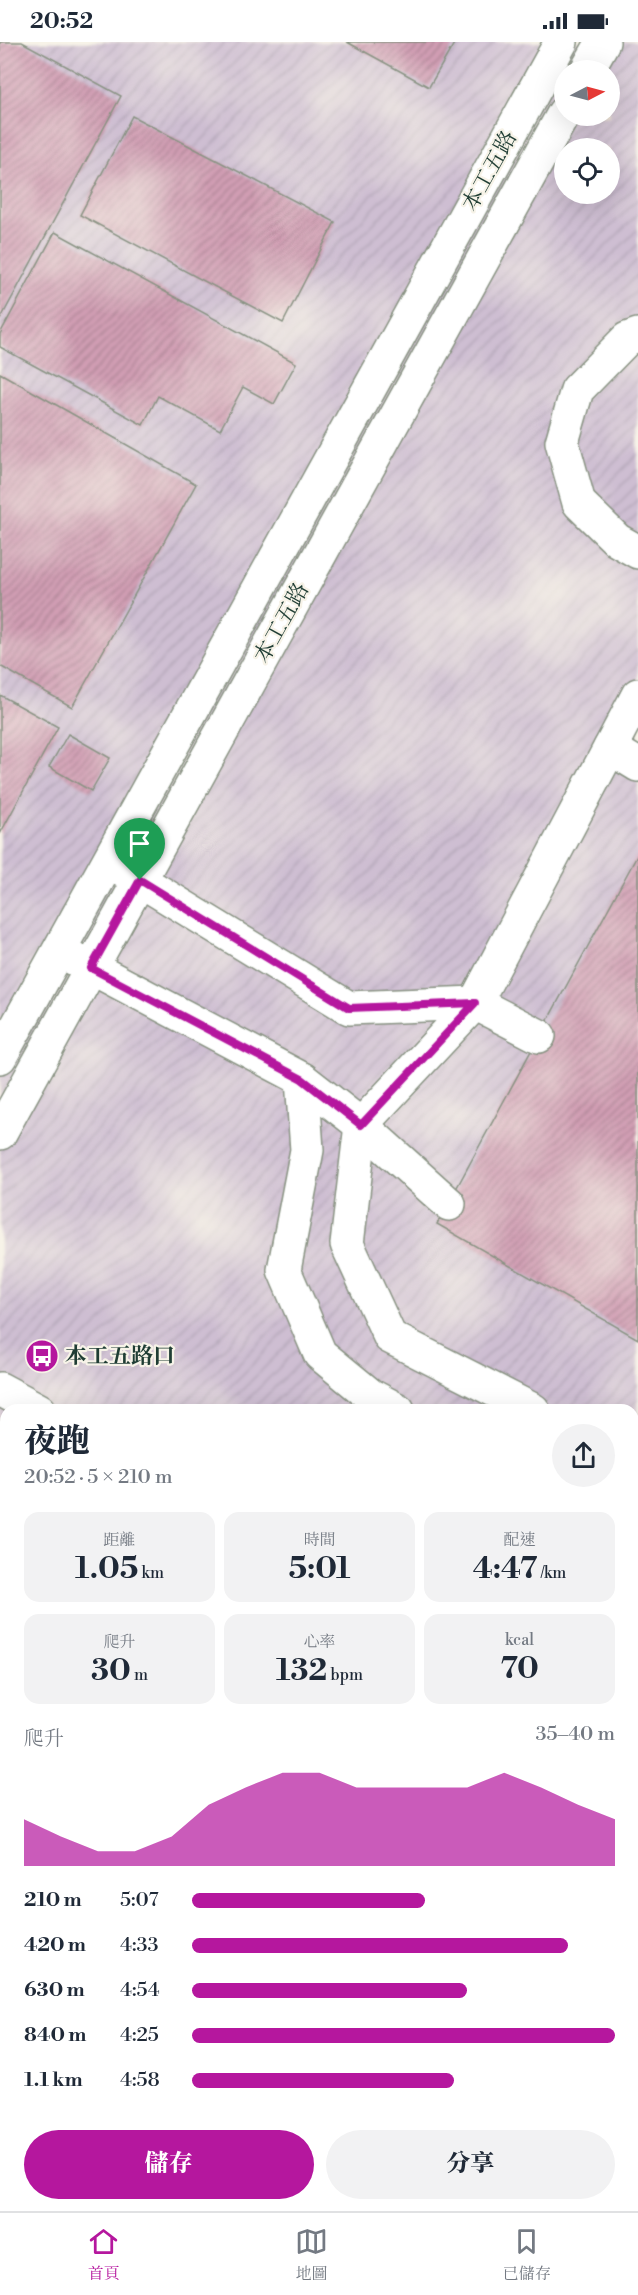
<!DOCTYPE html>
<html lang="zh-TW">
<head>
<meta charset="utf-8">
<style>
	body { margin:0; font-family:"Libre Bodoni","Noto Serif TC",serif; background:#f2f2f3; color:#1f2937; height:100vh; display:flex; flex-direction:column; font-size:22px; white-space:nowrap }
	* { box-sizing:border-box; margin:0 }
	p { font-size:20px; color:#747a83 }
	.icon { flex:none; width:33px; height:33px; fill:none; stroke:currentColor; stroke-width:2; stroke-linecap:round; stroke-linejoin:round }
	.map { position:relative; flex:1; overflow:hidden }
	.details { position:absolute; left:0px; top:1362px; width:639px; height:807px; display:flex; flex-direction:column; background:#fff; border-radius:18px 18px 0 0; box-shadow:0 6px 24px #0002 }
	.details>* { flex:none }
	.needle { width:39px; rotate:84deg }
	.buttons { position:absolute; left:554px; top:18px; display:grid; gap:12px }
	.buttons a { display:grid; place-items:center; width:66px; height:66px; border-radius:50%; background:#fff; box-shadow:0 6px 24px #0002; font-size:30px }
	.pin { position:absolute; display:grid; place-items:center; width:51px; height:51px; color:#fff; margin:-62px -26px; border-radius:50% 50% 50% 0; rotate:-45deg; box-shadow:0 0 6px #0007 }
	.pin .icon { rotate:45deg }
	.round { display:grid; place-items:center; flex:none; width:63px; height:63px; border-radius:32px; background:#f2f2f3 }
	.summary { display:flex; align-items:center; justify-content:space-between; height:102px; padding:0 24px }
	h1 { font-size:33px; font-weight:800; line-height:45px }
	.figures { display:grid; grid-template-columns:repeat(3,1fr); gap:9px; height:102px; padding:6px 24px }
	.figures div { display:grid; align-content:center; border-radius:15px; background:#f2f2f3; text-align:center }
	.figures b { font-size:30px; font-weight:800 }
	.figures small { font-size:16px; font-weight:400 }
	.figures p { font-size:16px }
	.chart { height:168px; padding:12px 24px }
	.chart p { display:flex; justify-content:space-between }
	.chart svg { width:100%; height:108px; margin-top:6px; fill:#b5179e; opacity:.7 }
	.action { display:flex; gap:12px; margin-top:auto; padding:12px 24px }
	.action a { flex:1; height:69px; border-radius:36px; background:#b5179e; color:#fff; font-size:24px; font-weight:800; line-height:69px; text-align:center }
	.action a+a { background:#f2f2f3; color:#1f2937 }
	ul { padding:0 24px; list-style:none; font-size:20px }
	li { display:grid; grid-template-columns:96px 72px 1fr; align-items:center; height:45px }
	li i { height:15px; border-radius:8px; background:#b5179e }
	.status { display:flex; justify-content:space-between; align-items:center; height:42px; padding:0 30px; background:#fff; direction:ltr }
	.status svg { height:16px; fill:currentColor }
	.dock { display:flex; justify-content:space-around; align-items:center; height:84px; border-top:2px solid #e0e1e3; background:#fff; font-size:16px; color:#747a83 }
	.dock a { display:grid; justify-items:center; gap:3px }
	.dock .selected { color:#b5179e }
	.map>svg:first-child { display:block }
	.industrial { fill:url(#industrial-furrows); fill-rule:evenodd }
	.building { fill:url(#building-hatch) }
	.lines { fill:none; stroke-linecap:round; stroke-linejoin:round }
	.minor-casing { stroke:#889282; stroke-width:36 }
	.minor { stroke:#fff; stroke-width:33 }
	.route-casing { stroke:#fff; stroke-width:12 }
	.route { stroke:#b5179e; stroke-width:8 }
	.labels { text-anchor:middle; dominant-baseline:central; stroke-width:4.5; stroke-linejoin:round; paint-order:stroke }
	.street-label { font-size:22px; fill:#1f3d34; stroke:#f7f3e8 }
	.poi-label { font-size:22px; font-weight:bold; fill:#1f3d34; stroke:#f7f3e8; text-anchor:start }
</style>
</head>
<body>
<div class="status"><b>20:52</b><svg viewBox="0 0 49 12"><path d="M0 12V9h3v3zM5 12V6h3v6zM10 12V3h3v9zM15 12V0h3v12zM26 1h20v11H26zM47 4h2v5h-2z"/></svg></div>
<div class="map">
<svg width="638" height="2169" viewBox="0 0 638 2169">
	<defs>
		<pattern id="industrial-furrows" width="10" height="10" patternUnits="userSpaceOnUse" patternTransform="scale(1.5)"><rect width="10" height="10" fill="#cebed2"/><path d="M-1 1l2-2M0 10L10 0M9 11l2-2" fill="none" stroke="#b0a4b5"/></pattern>
		<pattern id="building-hatch" width="6" height="6" patternUnits="userSpaceOnUse" patternTransform="scale(1.5)"><rect width="6" height="6" fill="#d19eb4"/><path d="M-1 1l2-2M0 6l6-6M5 7l2-2" fill="none" stroke="#a98293"/></pattern>
	</defs>
	<rect width="100%" height="100%" fill="#f7f3e8"/>
	<filter id="ink" filterUnits="userSpaceOnUse"><feTurbulence type="fractalNoise" baseFrequency=".0167" numOctaves="2"/><feDisplacementMap in="SourceGraphic" scale="12" xChannelSelector="R" yChannelSelector="G"/><feConvolveMatrix kernelMatrix="1 2 1 2 8 2 1 2 1" color-interpolation-filters="sRGB"/></filter>
	<filter id="wash" filterUnits="userSpaceOnUse"><feTurbulence type="fractalNoise" baseFrequency=".008" numOctaves="4" result="noise"/><feDisplacementMap in="SourceGraphic" scale="24" xChannelSelector="R" yChannelSelector="G"/><feGaussianBlur stdDeviation="1.35" result="paint"/><feColorMatrix in="noise" values="0 0 0 0 0 0 0 0 0 0 0 0 0 0 0 0 0 1.4 0 .05"/><feComposite in="paint" operator="in"/></filter>
	<g filter="url(#wash)">
		<rect width="100%" height="100%" fill="#f2e7d0"/>
		<path class="industrial" d="M0 0H638V2169H0ZM564 28H609V74H564ZM564 106H609V152H564ZM6 1368H633V2163H6Z"/>
		<g id="blocks">
			<g class="building">
				<polygon points="0,0 22,0 121,54 0,278"/>
				<polygon points="347,0 455,0 429,45"/>
				<polygon points="132,74 335,180 283,281 80,173"/>
				<polygon points="55,190 296,321 274,362 243,345 220,388 158,354 143,383 0,305 0,292"/>
				<polygon points="0,331 196,442 72,665 0,624"/>
				<polygon points="0,653 58,685 0,792"/>
				<polygon points="68,692 110,716 91,749 49,725"/>
				<polygon points="638,812 638,1297 437,1182"/>
				<polygon points="6,1604 6,1937 0,1934 0,1615"/>
				<polygon points="638,2004 638,2045 633,2043 633,2014"/>
				<polygon points="6,2044 6,2163 129,2163 126,2169 0,2169 0,2055"/>
			</g>
		</g>
	</g>
	<g filter="url(#ink)">
		<use href="#blocks" fill-opacity="0" stroke="#889282" stroke-width="1.5"/>
		<g class="lines">
			<defs>
				<g id="minor">
					<polyline points="587,28 603,0"/>
					<polyline points="638,293 627,297 577,348 562,400 579,461 617,498 638,510"/>
					<polyline points="610,706 638,723"/>
					<polyline points="120,826 349,966 475,961 539,994"/>
					<polyline points="73,916 302,1037 307,1108 284,1228 320,1312 370,1353 398,1368"/>
					<polyline points="0,1015 561,0"/>
					<polyline points="302,1037 361,1083 449,1162"/>
					<polyline points="0,1091 564,71"/>
					<polyline points="0,1347 39,1368"/>
					<polyline points="533,1368 390,1295 347,1202 361,1083 475,961 638,653"/>
					<polyline points="0,1403 6,1406"/>
					<polyline points="633,1419 638,1422"/>
					<polyline points="633,1492 638,1495"/>
					<polyline points="633,1693 638,1696"/>
					<polyline points="633,1749 638,1751"/>
				</g>
			</defs>
			<use href="#minor" class="minor-casing"/>
			<use href="#minor" class="minor"/>
		</g>
	</g>
	<g class="lines" filter="url(#ink)">
		<defs>
			<polygon id="route" points="140,838 349,966 475,961 361,1083 302,1037 91,926"/>
		</defs>
		<use href="#route" class="route-casing"/>
		<use href="#route" class="route"/>
	</g>
	<defs>
		<symbol id="bus-disc" viewBox="-11 -11 22 22"><circle r="9.5" fill="#b5179e" stroke="#f7f3e8"/><path d="M-5-6H5V4H4V6H2V4H-2V6H-4V4H-5ZM-3.5-4V0h7V-4ZM-3.5 1.2v1.5H-2V1.2ZM2 1.2v1.5H3.5V1.2Z" fill="#fff"/></symbol>
	</defs>
	<g fill-rule="evenodd">
		<use href="#bus-disc" x="23" y="1295" width="38" height="38"/>
	</g>
	<g class="labels">
		<g class="street-label">
			<text transform="translate(490 129) rotate(-61)">本工五路</text>
			<text transform="translate(282 581) rotate(-61)">本工五路</text>
		</g>
		<g class="poi-label">
			<text x="65" y="1314">本工五路口</text>
		</g>
	</g>
</svg>
<div class="buttons">
<a><svg class="needle" viewBox="-14 -14 28 28"><path d="M0-13l5 13h-10z" fill="#e53935"/><path d="M0 13l5-13h-10z" fill="#747a83"/></svg></a>
<a><svg class="icon" aria-label="locate" viewBox="0 0 24 24"><circle cx="12" cy="12" r="6"/><path d="M12 2v4M12 18v4M2 12h4M18 12h4"/></svg></a>
</div>
<div class="pin" style="left:140px;top:838px;background:#1e9e55"><svg class="icon" aria-label="arrive" viewBox="0 0 24 24"><path d="M6 21V4h12l-3 4 3 4H6"/></svg></div>
<section class="details">
<div class="summary"><div><h1>夜跑</h1><p>20:52 · 5 × 210 m</p></div><a class="round"><svg class="icon" aria-label="share" viewBox="0 0 24 24"><path d="M12 15V3M7 8l5-5 5 5M5 13v7h14v-7"/></svg></a></div>
<div class="figures">
<div><p>距離</p><b>1.05<small> km</small></b></div>
<div><p>時間</p><b>5:01</b></div>
<div><p>配速</p><b>4:47<small> /km</small></b></div>
</div>
<div class="figures">
<div><p>爬升</p><b>30<small> m</small></b></div>
<div><p>心率</p><b>132<small> bpm</small></b></div>
<div><p>kcal</p><b>70</b></div>
</div>
<div class="chart"><p><span>爬升</span>35–40 m</p>
<svg viewBox="0 0 160 44" preserveAspectRatio="none"><path d="M0 44V25L10 32L20 38L30 38L40 32L50 19L60 12L70 6L80 6L90 12L100 12L110 12L120 12L130 6L140 12L150 19L160 25V44z"/></svg>
</div>
<ul>
<li><b>210 m</b>5:07<i style="width:55%"></i></li>
<li><b>420 m</b>4:33<i style="width:89%"></i></li>
<li><b>630 m</b>4:54<i style="width:65%"></i></li>
<li><b>840 m</b>4:25<i style="width:100%"></i></li>
<li><b>1.1 km</b>4:58<i style="width:62%"></i></li>
</ul>
<div class="action"><a>儲存</a><a>分享</a></div>
</section>
</div>
<nav class="dock">
<a class="selected"><svg class="icon" aria-label="home" viewBox="0 0 24 24"><path d="M3 11l9-7 9 7M6 9v11h12V9"/></svg>首頁</a>
<a><svg class="icon" aria-label="map" viewBox="0 0 24 24"><path d="M3 6l6-2 6 2 6-2v14l-6 2-6-2-6 2zM9 4v14M15 6v14"/></svg>地圖</a>
<a><svg class="icon" aria-label="saved" viewBox="0 0 24 24"><path d="M7 4h10v16l-5-4-5 4z"/></svg>已儲存</a>
</nav>
</body>
</html>
